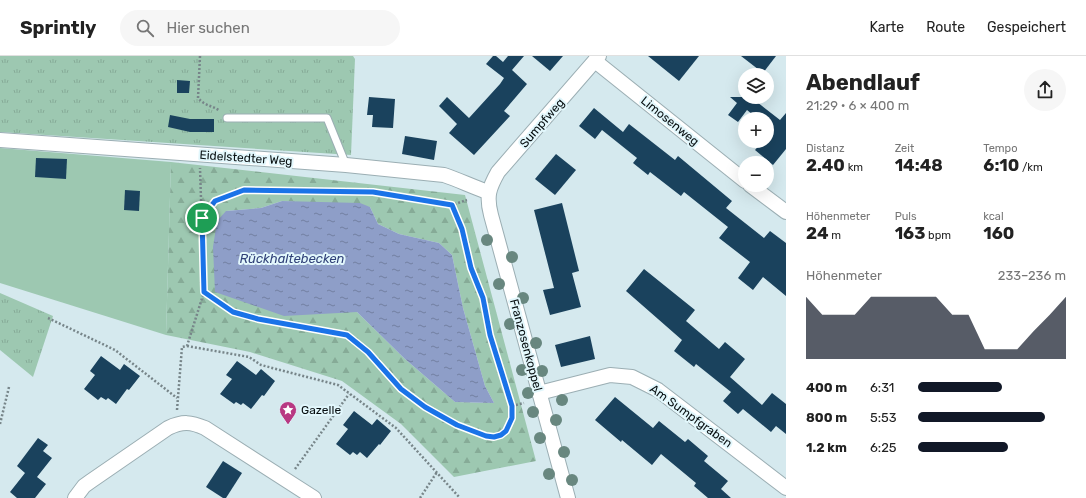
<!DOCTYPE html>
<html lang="de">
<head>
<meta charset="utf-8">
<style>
	body { margin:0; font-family:Rubik,sans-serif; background:#f6f6f6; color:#222; height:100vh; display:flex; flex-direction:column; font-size:15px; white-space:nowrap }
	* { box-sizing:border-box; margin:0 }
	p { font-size:13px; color:#767676 }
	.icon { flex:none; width:22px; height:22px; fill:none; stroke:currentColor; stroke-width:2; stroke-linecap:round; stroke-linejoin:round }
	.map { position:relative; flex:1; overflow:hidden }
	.drawer { display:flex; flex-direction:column; background:#fff; width:300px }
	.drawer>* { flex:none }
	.tools { position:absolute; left:738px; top:12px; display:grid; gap:8px }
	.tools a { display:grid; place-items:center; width:36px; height:36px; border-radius:50%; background:#fff; box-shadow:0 4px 16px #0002; font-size:20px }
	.pin { position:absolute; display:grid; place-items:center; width:34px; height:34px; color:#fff; margin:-17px; border:2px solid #fff; border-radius:50%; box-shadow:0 1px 4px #0007 }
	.round { display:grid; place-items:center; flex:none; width:42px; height:42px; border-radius:21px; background:#f6f6f6 }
	.headline { display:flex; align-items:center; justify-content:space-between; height:68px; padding:0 20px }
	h1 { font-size:22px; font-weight:700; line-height:30px }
	.figures { display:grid; grid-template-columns:repeat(3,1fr); gap:6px; height:68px; padding:4px 20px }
	.figures div { display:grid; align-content:center }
	.figures b { font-size:17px; font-weight:700 }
	.figures small { font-size:11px; font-weight:400 }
	.figures p { font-size:11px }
	.chart { height:112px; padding:8px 20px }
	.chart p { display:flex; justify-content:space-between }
	.chart svg { width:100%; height:72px; margin-top:4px; fill:#111827; opacity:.7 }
	ul { padding:0 20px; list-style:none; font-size:13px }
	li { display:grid; grid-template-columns:64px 48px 1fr; align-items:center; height:30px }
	li i { height:10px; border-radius:5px; background:#111827 }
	header { display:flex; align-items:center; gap:24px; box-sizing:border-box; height:56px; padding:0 20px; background:#fff; border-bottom:1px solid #e0e0e0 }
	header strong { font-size:19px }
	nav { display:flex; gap:22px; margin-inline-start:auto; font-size:14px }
	.search { width:280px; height:36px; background:#f6f6f6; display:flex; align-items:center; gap:10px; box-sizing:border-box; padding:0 14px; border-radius:22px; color:#767676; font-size:15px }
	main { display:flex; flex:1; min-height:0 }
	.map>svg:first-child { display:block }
	.grass { fill:#9dc8b1 }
	.forest { fill:url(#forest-firs); fill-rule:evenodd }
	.park { fill:url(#park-tufts) }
	.water { fill:url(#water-ripples) }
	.building { fill:#1a425d }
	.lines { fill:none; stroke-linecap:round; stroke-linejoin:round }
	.service-casing { stroke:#9baeb3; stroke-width:9 }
	.minor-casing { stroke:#9baeb3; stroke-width:16 }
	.path { stroke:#778589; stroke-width:2.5; stroke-dasharray:2 2; stroke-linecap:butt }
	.service { stroke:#fff; stroke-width:7 }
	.minor { stroke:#fff; stroke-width:14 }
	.tree { fill:#68877f }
	.route-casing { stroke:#fff; stroke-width:8 }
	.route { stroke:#1a73e8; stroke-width:5 }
	.labels { text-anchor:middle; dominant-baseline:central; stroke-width:4; stroke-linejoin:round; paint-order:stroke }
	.street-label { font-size:12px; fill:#070e10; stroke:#e2f7fc }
	.poi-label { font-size:12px; fill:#070e10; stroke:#e2f7fc; text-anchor:start }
	.water-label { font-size:13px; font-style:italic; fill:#304178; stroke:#e2f7fc }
</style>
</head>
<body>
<header>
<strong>Sprintly</strong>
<div class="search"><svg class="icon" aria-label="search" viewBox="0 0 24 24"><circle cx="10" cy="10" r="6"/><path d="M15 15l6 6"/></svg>Hier suchen</div>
<nav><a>Karte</a><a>Route</a><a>Gespeichert</a></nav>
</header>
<main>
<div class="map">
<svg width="786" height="442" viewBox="0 0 786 442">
	<defs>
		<pattern id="forest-firs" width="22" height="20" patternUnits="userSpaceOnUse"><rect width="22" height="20" fill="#9dc8b1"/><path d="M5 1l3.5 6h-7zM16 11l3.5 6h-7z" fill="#86ab97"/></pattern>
		<pattern id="park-tufts" width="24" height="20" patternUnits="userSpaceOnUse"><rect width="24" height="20" fill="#9dc8b1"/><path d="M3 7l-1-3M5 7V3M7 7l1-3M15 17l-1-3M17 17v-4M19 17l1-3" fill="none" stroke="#86ab97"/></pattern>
		<pattern id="water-ripples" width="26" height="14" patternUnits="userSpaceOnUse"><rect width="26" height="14" fill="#8e9ec8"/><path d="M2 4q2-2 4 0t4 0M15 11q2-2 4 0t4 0" fill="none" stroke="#727fa1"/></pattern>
	</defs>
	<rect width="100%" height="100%" fill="#d5e9ee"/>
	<polygon class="grass" points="0,92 171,106 166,279 0,227"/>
	<path class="forest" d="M171 106 465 139 536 405 454 421 401 368 342 325 250 296 166 279ZM282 145 370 151 378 168 399 178 439 187 452 199 463 252 485 330 494 347 455 346 405 303 357 256 226 155 261 152Z"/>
	<g class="park">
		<polygon points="0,0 353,0 355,3 351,99 0,76"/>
		<polygon points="0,237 53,260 33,321 0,294"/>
	</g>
	<polygon class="water" points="282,145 360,147 370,151 378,168 399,178 439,187 452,199 463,252 485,330 494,347 455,346 405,303 357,256 284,260 215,236 213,191 217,165 226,155 261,152"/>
	<g class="building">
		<polygon points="493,0 496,0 503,6 508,0 524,0 512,14 527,28 504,55 510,60 474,99 449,77 457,68 439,50 447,41 469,62 500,28 504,22 486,8"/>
		<polygon points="532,0 563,0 550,15"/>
		<polygon points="648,0 699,0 679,25"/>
		<polygon points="741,0 776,0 763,17"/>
		<polygon points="177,24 190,25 189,37 177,37"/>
		<polygon points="369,41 395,43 393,72 372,71 373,59 367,59"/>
		<polygon points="730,41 761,41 757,46 780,64 786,57 786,93 773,109 755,94 763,85 767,85 767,80 772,74 767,70 767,63 758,63 747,54 738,66 728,59 737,47"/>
		<polygon points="594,52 623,76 629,68 675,104 678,100 732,145 726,152 764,182 770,175 786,187 786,240 763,221 753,234 738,222 750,206 719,182 728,171 684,136 681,140 650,116 648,119 633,107 637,102 602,74 595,83 579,70"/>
		<polygon points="170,59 190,63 214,63 214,76 190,76 168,71"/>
		<polygon points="405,80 437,85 434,104 402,98"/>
		<polygon points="556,98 576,114 555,139 535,123"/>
		<polygon points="36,102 67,103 66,123 35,121"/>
		<polygon points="125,134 140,135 139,155 124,154"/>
		<polygon points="562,147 579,215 572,217 581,251 550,259 543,234 554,232 534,154"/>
		<polygon points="644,213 695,254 686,265 719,293 725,286 745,303 730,321 762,349 772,337 786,348 786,378 776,370 771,376 743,353 738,358 723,345 731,336 696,308 694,311 674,295 682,284 626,235"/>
		<polygon points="590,280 595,303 561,311 555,289"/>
		<polygon points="101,300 120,314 124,308 140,320 129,334 127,333 116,348 108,342 106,344 101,341 98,344 84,333 95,319 90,315"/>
		<polygon points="237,305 256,319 261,313 275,325 264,340 262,339 251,353 243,347 241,349 236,346 234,348 220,338 232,323 226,319"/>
		<polygon points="615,341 653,372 659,365 685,386 688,383 708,400 704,405 728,425 721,433 731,442 708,442 694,430 696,427 661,398 652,409 622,384 621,386 595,364"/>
		<polygon points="354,355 372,369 377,363 391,375 380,389 379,388 367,402 360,396 357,399 353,396 350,399 336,388 348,373 343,369"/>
		<polygon points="38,382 48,389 43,395 52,402 37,421 46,428 35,442 17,442 10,436 25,417 17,410"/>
		<polygon points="223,405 242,417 226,442 223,442 206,431"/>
	</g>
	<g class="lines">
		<defs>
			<polyline id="service" points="227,62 327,62 346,109"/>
			<g id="minor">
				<polyline points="595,5 745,125"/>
				<path d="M0 84 346 109 444 119C459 124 473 131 488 136"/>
				<polyline points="750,129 786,156"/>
				<polyline points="539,337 610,319 632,321 658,334 786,432"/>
				<path d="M75 442 84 430 91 425 168 372C183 365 191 366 205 372L314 442"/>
				<path d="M568 442 491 159C486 140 489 132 498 116L599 0"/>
			</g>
		</defs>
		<use href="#service" class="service-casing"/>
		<use href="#minor" class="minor-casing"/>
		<g class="path">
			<path d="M200 0 198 42C206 51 212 49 220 55"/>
			<polyline points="202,162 215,145 244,134 373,136 452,149 467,144"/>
			<path d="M204 236C214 243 224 252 235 256 258 265 284 268 309 272 318 274 339 276 347 279 351 281 354 285 357 287 374 300 385 318 401 333 416 347 480 387 500 379 512 374 512 361 512 350L490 279 483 242 471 212 462 173 452 149"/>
			<polyline points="48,262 115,294 177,342"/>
			<polyline points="187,290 249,301 261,309 338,329 396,372 460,442"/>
			<polyline points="512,350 524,347"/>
			<polyline points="177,354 182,291 187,290 204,236 200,112"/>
			<polyline points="0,368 9,331"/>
			<polyline points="295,413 349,338"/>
			<polyline points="420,442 437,416"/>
		</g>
		<use href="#service" class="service"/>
		<use href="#minor" class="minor"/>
	</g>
	<g class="tree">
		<circle cx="487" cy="184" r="6"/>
		<circle cx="512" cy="201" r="6"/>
		<circle cx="499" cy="228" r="6"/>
		<circle cx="523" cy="242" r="6"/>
		<circle cx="510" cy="268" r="6"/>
		<circle cx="536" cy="287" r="6"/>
		<circle cx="522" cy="314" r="6"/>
		<circle cx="542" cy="315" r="6"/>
		<circle cx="528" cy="337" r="6"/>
		<circle cx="562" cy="344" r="6"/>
		<circle cx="533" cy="356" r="6"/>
		<circle cx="556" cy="364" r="6"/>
		<circle cx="540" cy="382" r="6"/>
		<circle cx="564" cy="396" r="6"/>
		<circle cx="549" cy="418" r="6"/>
		<circle cx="572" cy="424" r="6"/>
	</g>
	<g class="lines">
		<defs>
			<polygon id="route" points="244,134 373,136 452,149 462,173 471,212 483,242 490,279 512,350 512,362 506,375 501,379 494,381 486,380 457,369 425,351 401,333 368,296 347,279 258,263 233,256 204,236 202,162 215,145"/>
		</defs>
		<use href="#route" class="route-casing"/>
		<use href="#route" class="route"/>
	</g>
	<defs>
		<symbol id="sight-pin" viewBox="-11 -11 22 30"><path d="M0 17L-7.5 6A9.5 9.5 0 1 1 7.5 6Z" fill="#b83882" stroke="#e2f7fc"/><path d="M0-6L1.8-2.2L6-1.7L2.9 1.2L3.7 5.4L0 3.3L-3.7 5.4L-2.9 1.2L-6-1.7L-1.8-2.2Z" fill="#fff"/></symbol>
	</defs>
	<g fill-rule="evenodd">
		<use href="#sight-pin" x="278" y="344" width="20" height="27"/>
	</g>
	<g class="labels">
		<g class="street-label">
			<text transform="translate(670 65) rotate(39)">Limosenweg</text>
			<text transform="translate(542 67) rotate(-49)">Sumpfweg</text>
			<text transform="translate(246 102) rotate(4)">Eidelstedter Weg</text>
			<text transform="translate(526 289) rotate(75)">Franzosenkoppel</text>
			<text transform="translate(691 360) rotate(36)">Am Sumpfgraben</text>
		</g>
		<g class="poi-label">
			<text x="301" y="354">Gazelle</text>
		</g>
		<g class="water-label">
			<text x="292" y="202">Rückhaltebecken</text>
		</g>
	</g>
</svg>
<div class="tools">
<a><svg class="icon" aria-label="layers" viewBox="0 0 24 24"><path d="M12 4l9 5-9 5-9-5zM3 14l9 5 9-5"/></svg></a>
<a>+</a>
<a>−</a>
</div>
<div class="pin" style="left:202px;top:162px;background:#1e9e55"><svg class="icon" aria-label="arrive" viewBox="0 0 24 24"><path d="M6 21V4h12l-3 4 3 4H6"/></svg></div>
</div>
<section class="drawer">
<div class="headline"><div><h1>Abendlauf</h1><p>21:29 · 6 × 400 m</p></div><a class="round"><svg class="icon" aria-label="share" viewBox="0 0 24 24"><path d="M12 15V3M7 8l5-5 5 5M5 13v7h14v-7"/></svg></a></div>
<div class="figures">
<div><p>Distanz</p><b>2.40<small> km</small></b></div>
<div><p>Zeit</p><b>14:48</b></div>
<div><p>Tempo</p><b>6:10<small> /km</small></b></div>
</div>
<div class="figures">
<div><p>Höhenmeter</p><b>24<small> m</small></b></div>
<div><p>Puls</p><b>163<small> bpm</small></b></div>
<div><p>kcal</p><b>160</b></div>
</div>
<div class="chart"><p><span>Höhenmeter</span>233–236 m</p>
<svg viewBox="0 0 160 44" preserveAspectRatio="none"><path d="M0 44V6L10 17L20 17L30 17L40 6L50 6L60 6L70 6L80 6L90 17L100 17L110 38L120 38L130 38L140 27L150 17L160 6V44z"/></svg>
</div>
<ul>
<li><b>400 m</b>6:31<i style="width:57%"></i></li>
<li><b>800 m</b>5:53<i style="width:86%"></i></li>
<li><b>1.2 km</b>6:25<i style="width:61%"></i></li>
</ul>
</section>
</main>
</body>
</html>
